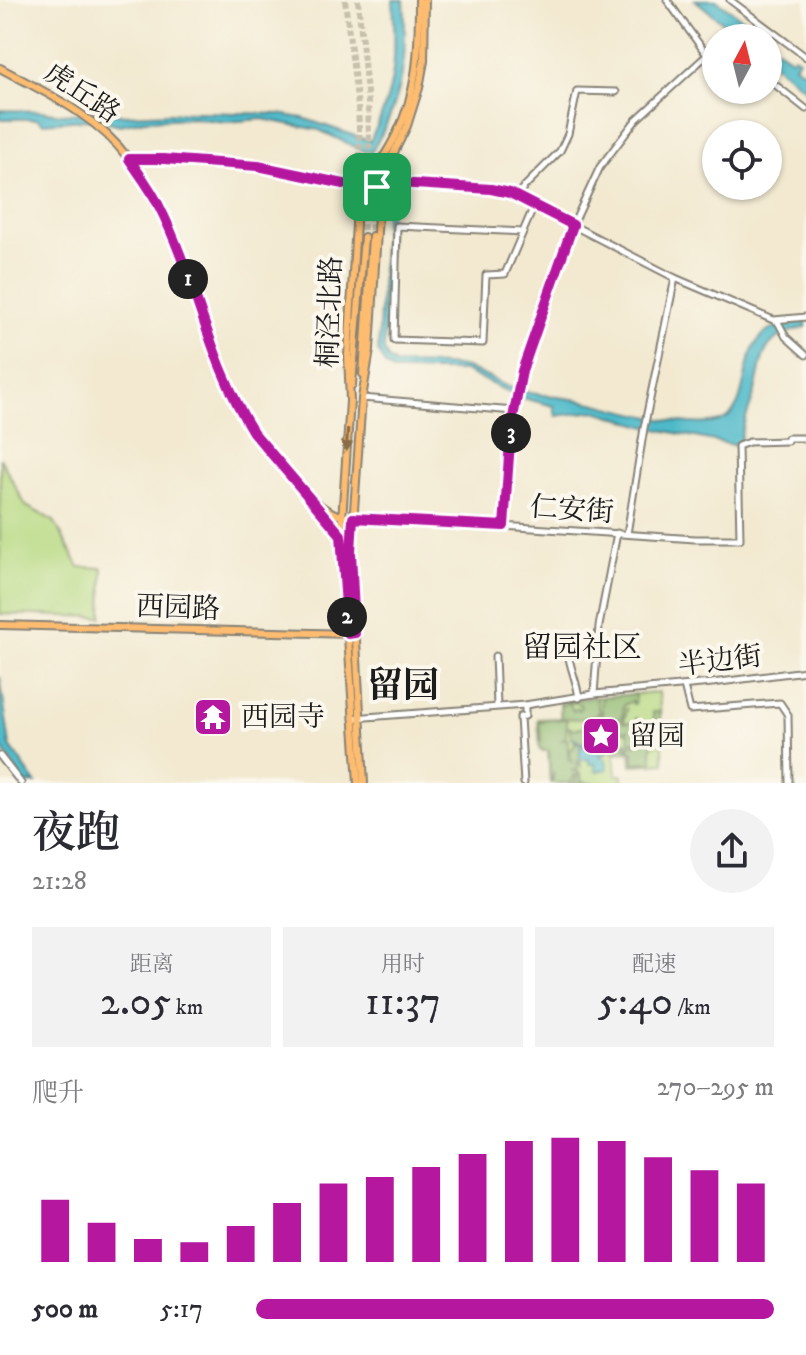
<!DOCTYPE html>
<html lang="zh">
<head>
<meta charset="utf-8">
<style>
	body { margin:0; font-family:"IM FELL DW Pica","Noto Serif SC",serif; background:#f2f2f3; color:#2b2b33; height:100vh; display:flex; flex-direction:column; font-size:30px; white-space:nowrap }
	* { box-sizing:border-box; margin:0 }
	p { font-size:26px; color:#7c7c81 }
	.icon { flex:none; width:44px; height:44px; fill:none; stroke:currentColor; stroke-width:2; stroke-linecap:round; stroke-linejoin:round }
	.map { position:relative; height:783px; overflow:hidden }
	.sheet { display:flex; flex-direction:column; background:#fff; flex:1 }
	.sheet>* { flex:none }
	.needle { width:52px; rotate:7deg }
	.buttons { position:absolute; left:702px; top:24px; display:grid; gap:16px }
	.buttons a { display:grid; place-items:center; width:80px; height:80px; border-radius:50%; background:#fff; box-shadow:0 2px 6px #0004; font-size:40px }
	.pin { position:absolute; display:grid; place-items:center; width:68px; height:68px; color:#fff; margin:-34px; border-radius:16px; box-shadow:0 4px 12px #0006 }
	.km { position:absolute; width:40px; height:40px; margin:-20px; border-radius:50%; background:#222; color:#fff; font-size:22px; line-height:40px; text-align:center }
	.round { display:grid; place-items:center; flex:none; width:84px; height:84px; border-radius:42px; background:#f2f2f3 }
	.overview { display:flex; align-items:center; justify-content:space-between; height:136px; padding:0 32px }
	h1 { font-size:44px; font-weight:600; line-height:60px }
	.metrics { display:grid; grid-template-columns:repeat(3,1fr); gap:12px; height:136px; padding:8px 32px }
	.metrics div { display:grid; align-content:center; border-radius:0px; background:#f2f2f3; text-align:center }
	.metrics b { font-size:40px; font-weight:600 }
	.metrics small { font-size:22px; font-weight:400 }
	.metrics p { font-size:22px }
	.chart { height:224px; padding:16px 32px }
	.chart p { display:flex; justify-content:space-between }
	.chart svg { width:100%; height:144px; margin-top:8px; stroke:#b5179e; stroke-width:6 }
	ul { padding:0 32px; list-style:none; font-size:26px }
	li { display:grid; grid-template-columns:128px 96px 1fr; align-items:center; height:60px }
	li i { height:20px; border-radius:10px; background:#b5179e }
	.map>svg:first-child { display:block }
	.green { fill:#b6d981; stroke:#697a4e; stroke-width:2 }
	.forest { fill:#90b96f; stroke:#566a46; stroke-width:2 }
	.water { fill:#4db9c9; stroke:#346a72; stroke-width:2 }
	.lines { fill:none; stroke-linecap:round; stroke-linejoin:round }
	.major-tunnel { stroke:#c7c0ac; stroke-width:6; stroke-dasharray:6 3; stroke-linecap:butt }
	.minor-casing { stroke:#878276; stroke-width:9 }
	.major-casing { stroke:#878276; stroke-width:10 }
	.minor { stroke:#fff; stroke-width:5 }
	.major { stroke:#fdbc70; stroke-width:6 }
	.oneway { fill:#8c6c46 }
	.route-casing { stroke:#fff; stroke-width:16 }
	.route { stroke:#b5179e; stroke-width:10 }
	.labels { text-anchor:middle; dominant-baseline:central; stroke-width:8; stroke-linejoin:round; paint-order:stroke }
	.street-label { font-size:28px; fill:#1c1c1c; stroke:#fbf7ec }
	.poi-label { font-size:28px; fill:#1c1c1c; stroke:#fbf7ec; text-anchor:start }
	.neighbourhood-label { font-size:30px; fill:#1c1c1c; stroke:#fbf7ec }
	.district-label { font-size:36px; font-weight:bold; fill:#1c1c1c; stroke:#fbf7ec }
</style>
</head>
<body>
<div class="map">
<svg width="806" height="783" viewBox="0 0 806 783">
	<rect width="100%" height="100%" fill="#fbf7ec"/>
	<filter id="ink" filterUnits="userSpaceOnUse"><feTurbulence type="fractalNoise" baseFrequency=".0125" numOctaves="2"/><feDisplacementMap in="SourceGraphic" scale="16" xChannelSelector="R" yChannelSelector="G"/><feConvolveMatrix kernelMatrix="1 2 1 2 8 2 1 2 1" color-interpolation-filters="sRGB"/></filter>
	<filter id="wash" filterUnits="userSpaceOnUse"><feTurbulence type="fractalNoise" baseFrequency=".006" numOctaves="4" result="noise"/><feDisplacementMap in="SourceGraphic" scale="32" xChannelSelector="R" yChannelSelector="G"/><feGaussianBlur stdDeviation="1.8" result="paint"/><feColorMatrix in="noise" values="0 0 0 0 0 0 0 0 0 0 0 0 0 0 0 0 0 1.4 0 .05"/><feComposite in="paint" operator="in"/></filter>
	<g filter="url(#wash)">
		<rect width="100%" height="100%" fill="#f2e9d0"/>
		<g class="green">
			<polygon points="0,458 26,506 54,521 79,567 103,568 102,617 0,614"/>
			<polygon points="659,692 664,763 632,765 631,752 614,753 616,775 622,775 622,783 550,783 548,751 540,750 538,719 561,718 560,701"/>
		</g>
		<g class="forest">
			<polygon points="635,694 635,704 632,704 632,701 624,705 622,718 603,719 602,710 601,718 602,697"/>
			<polygon points="597,697 599,714 579,719 564,718 567,721 566,736 562,740 568,739 568,758 572,762 569,749 573,749 575,739 577,744 583,744 580,748 581,766 577,761 579,777 581,774 582,782 591,783 575,783 577,770 572,770 574,776 571,783 552,783 554,772 550,783 549,751 540,750 539,741 543,741 541,740 539,721 563,719 561,718 560,705 570,703 573,711 577,708 579,710 581,707 580,704 565,701"/>
			<polygon points="627,708 624,723 635,721 637,717 637,743 640,742 640,731 655,730 653,712 660,712 662,732 658,731 657,744 652,745 652,764 650,762 634,763 633,751 613,753 613,749 625,747 628,751 624,742 627,742 630,751 630,744 636,745 635,741 630,742 627,728 627,732 619,729 615,733 608,732 608,737 612,737 612,740 601,737 598,731 600,738 607,739 606,744 596,747 596,741 582,743 571,737 569,727 573,729 594,726 597,729 607,729 607,724 612,724 611,720 623,721"/>
		</g>
		<g class="water">
			<path d="M393 0H404C408 60 403 102 370 154L319 130 262 119 226 122 192 118 145 120 120 125 97 119 43 123 37 119H0V110L42 111 59 114 90 113 98 110 125 115 198 112 279 114 303 118 370 141C397 87 396 59 393 0Z"/>
			<polygon points="695,0 716,0 757,29 754,33 762,38 742,38"/>
			<polygon points="768,42 792,59 794,56 799,59 795,65 806,73 806,90 768,59"/>
			<path d="M386 194H391L384 350 388 359 395 364C417 366 441 362 462 367 479 371 495 382 512 388 535 396 561 396 584 401 617 408 690 431 720 421 756 409 733 343 776 327 785 323 796 323 806 321V327C754 340 766 359 752 401 747 416 741 427 740 443L733 445 647 427 596 411 556 416 554 406 519 397 464 371H393L385 365 378 351Z"/>
			<polygon points="0,677 10,746 36,783 24,783 0,744"/>
			<polygon points="570,737 582,743 594,741 596,747 598,743 605,744 608,749 606,754 599,755 606,760 608,769 596,771 595,764 589,764 589,759 580,760 580,748 583,745"/>
		</g>
	</g>
	<g filter="url(#ink)">
		<g class="lines">
			<g class="major-tunnel">
				<polyline points="345,0 358,107 364,237"/>
				<polyline points="358,0 368,103 372,236"/>
			</g>
			<defs>
				<g id="minor">
					<polyline points="667,0 707,55 716,45"/>
					<polyline points="730,0 806,57"/>
					<polyline points="768,79 806,109"/>
					<polyline points="129,159 164,159 258,166 363,188 399,183 491,189 510,193 675,278 778,322 786,337 806,355"/>
					<polyline points="515,196 560,151 568,134 577,91 616,92"/>
					<polyline points="523,232 397,226 394,340 483,343 486,275 505,274 534,206"/>
					<polyline points="774,320 806,317"/>
					<polyline points="362,398 514,411"/>
					<polyline points="353,518 430,521 695,539 740,539 738,446 749,442 787,441 788,438 806,438"/>
					<polyline points="504,526 511,428 522,371 573,225 600,167 636,120 707,55"/>
					<polyline points="627,534 644,428 675,278"/>
					<path d="M568 652C570 669 577 681 579 698"/>
					<polyline points="495,656 497,706"/>
					<polyline points="684,686 690,710 780,703 788,715 789,783"/>
					<polyline points="594,694 599,626 617,533"/>
					<polyline points="353,718 525,705 594,694 712,683 806,671"/>
					<polyline points="0,756 21,783"/>
					<polyline points="524,783 520,717 525,716 525,705"/>
				</g>
				<g id="major">
					<path d="M0 68C46 93 96 115 128 158 183 231 195 323 236 402 250 430 270 452 290 475 307 495 326 517 353 518"/>
					<polyline points="363,374 372,236"/>
					<polyline points="352,385 364,237"/>
					<polyline points="314,504 341,535"/>
					<polyline points="0,625 352,634"/>
					<path d="M358 783 341 535 350 401 348 355 357 207C366 180 384 160 396 135 418 92 419 48 419 0"/>
					<polyline points="364,783 351,552 362,398 370,350 378,215 377,187 407,126 419,88 424,61 425,0"/>
				</g>
			</defs>
			<use href="#minor" class="minor-casing"/>
			<use href="#major" class="major-casing"/>
			<use href="#minor" class="minor"/>
			<use href="#major" class="major"/>
		</g>
		<defs><path id="oneway-solid" d="M-6-.8H1V-3.2L6.5 0L1 3.2V.8H-6Z" transform="scale(2)"/></defs>
		<use class="oneway" href="#oneway-solid" transform="translate(347 440) rotate(94)"/>
	</g>
	<g class="lines" filter="url(#ink)">
		<defs>
			<path id="route" d="M129 159H164L258 166 363 188 399 183 491 189 510 193 573 225 522 371 511 428 504 526 353 518 351 552 355 633 348 634 341 535 253 432C209 362 196 279 159 206 151 189 140 175 129 159Z"/>
		</defs>
		<use href="#route" class="route-casing"/>
		<use href="#route" class="route"/>
	</g>
	<defs>
		<symbol id="temple-square" viewBox="-11 -11 22 22"><rect x="-9" y="-9" width="18" height="18" rx="4" fill="#b5179e" stroke="#fbf7ec"/><path d="M0-6L5-2H3V0L6.5 2.5H4V6H1.5V3h-3V6H-4V2.5H-6.5L-3 0V-2H-5Z" fill="#fff"/></symbol>
		<symbol id="sight-square" viewBox="-11 -11 22 22"><rect x="-9" y="-9" width="18" height="18" rx="4" fill="#b5179e" stroke="#fbf7ec"/><path d="M0-6L1.8-2.2L6-1.7L2.9 1.2L3.7 5.4L0 3.3L-3.7 5.4L-2.9 1.2L-6-1.7L-1.8-2.2Z" fill="#fff"/></symbol>
	</defs>
	<g fill-rule="evenodd">
		<use href="#temple-square" x="191" y="695" width="44" height="44"/>
		<use href="#sight-square" x="579" y="714" width="44" height="44"/>
	</g>
	<g class="labels">
		<g class="street-label">
			<text transform="translate(82 93) rotate(34)">虎丘路</text>
			<text transform="translate(330 312) rotate(-88)">桐泾北路</text>
			<text transform="translate(572 510) rotate(4)">仁安街</text>
			<text transform="translate(178 608) rotate(2)">西园路</text>
			<text transform="translate(720 661) rotate(-7)">半边街</text>
		</g>
		<g class="poi-label">
			<text x="241" y="717">西园寺</text>
			<text x="629" y="736">留园</text>
		</g>
		<g class="neighbourhood-label">
			<text x="582" y="648">留园社区</text>
		</g>
		<g class="district-label">
			<text x="403" y="686">留园</text>
		</g>
	</g>
</svg>
<div class="buttons">
<a><svg class="needle" viewBox="-14 -14 28 28"><path d="M0-13l5 13h-10z" fill="#e53935"/><path d="M0 13l5-13h-10z" fill="#7c7c81"/></svg></a>
<a><svg class="icon" aria-label="locate" viewBox="0 0 24 24"><circle cx="12" cy="12" r="6"/><path d="M12 2v4M12 18v4M2 12h4M18 12h4"/></svg></a>
</div>
<div class="pin" style="left:377px;top:187px;background:#1e9e55"><svg class="icon" aria-label="arrive" viewBox="0 0 24 24"><path d="M6 21V4h12l-3 4 3 4H6"/></svg></div>
<b class="km" style="left:188px;top:279px">1</b>
<b class="km" style="left:347px;top:617px">2</b>
<b class="km" style="left:511px;top:433px">3</b>
</div>
<section class="sheet">
<div class="overview"><div><h1>夜跑</h1><p>21:28</p></div><a class="round"><svg class="icon" aria-label="share" viewBox="0 0 24 24"><path d="M12 15V3M7 8l5-5 5 5M5 13v7h14v-7"/></svg></a></div>
<div class="metrics">
<div><p>距离</p><b>2.05<small> km</small></b></div>
<div><p>用时</p><b>11:37</b></div>
<div><p>配速</p><b>5:40<small> /km</small></b></div>
</div>
<div class="chart"><p><span>爬升</span>270–295 m</p>
<svg viewBox="0 0 160 44" preserveAspectRatio="none"><path d="M5 44V25M15 44V32M25 44V37M35 44V38M45 44V33M55 44V26M65 44V20M75 44V18M85 44V15M95 44V11M105 44V7M115 44V6M125 44V7M135 44V12M145 44V16M155 44V20"/></svg>
</div>
<ul>
<li><b>500 m</b>5:17<i style="width:100%"></i></li>
</ul>
</section>
</body>
</html>
